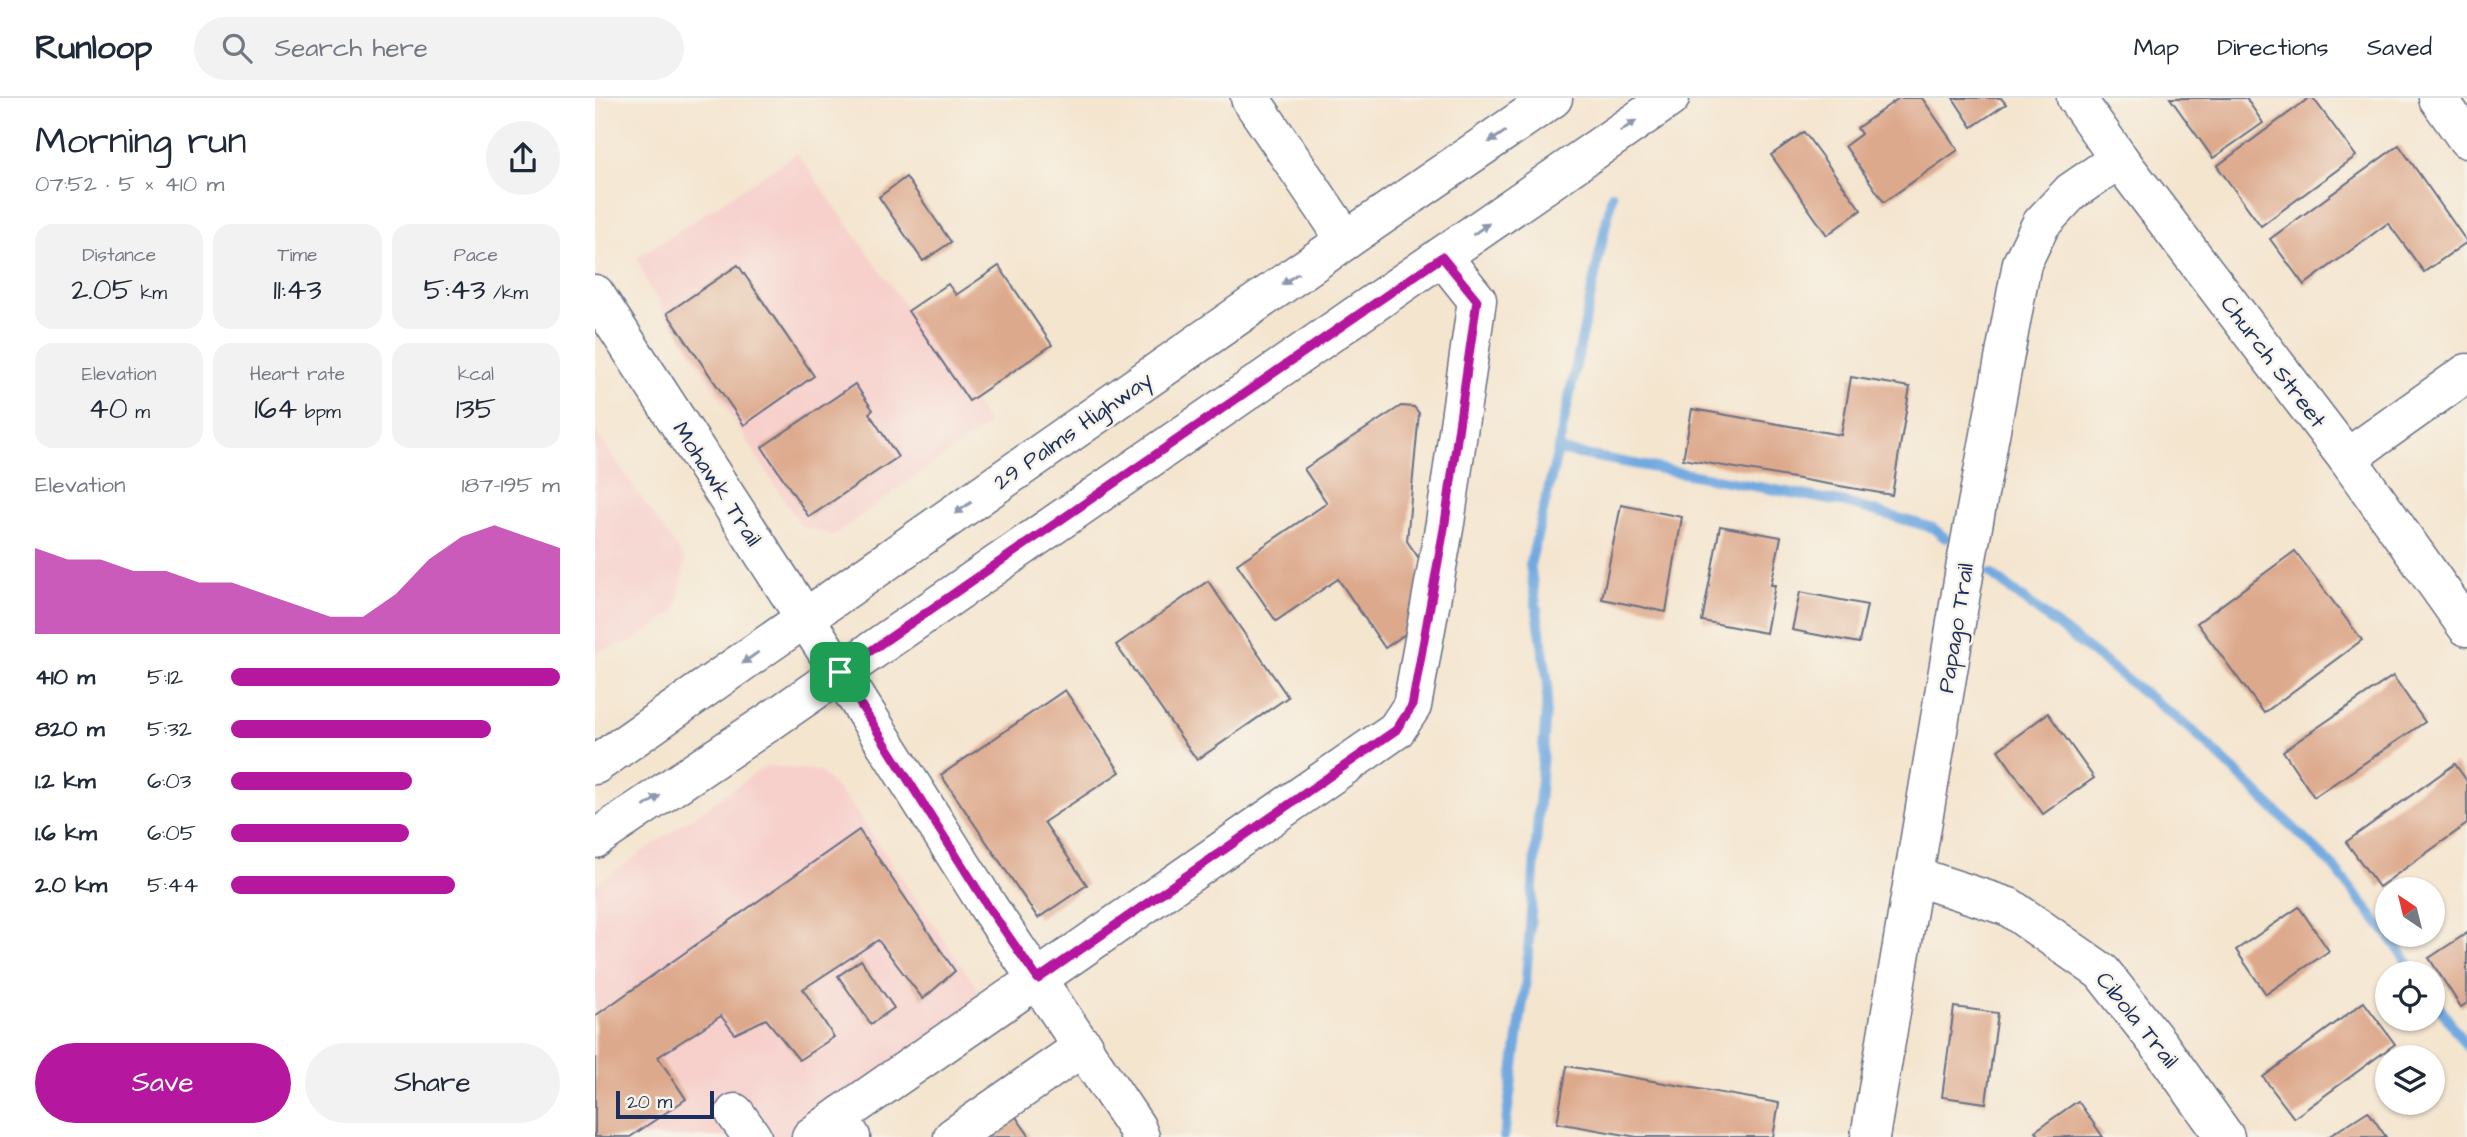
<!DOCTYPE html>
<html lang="en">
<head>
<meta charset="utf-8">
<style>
	body { margin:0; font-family:"Architects Daughter",sans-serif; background:#f2f2f3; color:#1f2937; height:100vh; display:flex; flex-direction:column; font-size:26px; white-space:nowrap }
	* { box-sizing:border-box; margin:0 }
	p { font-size:23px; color:#747a83 }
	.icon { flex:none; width:38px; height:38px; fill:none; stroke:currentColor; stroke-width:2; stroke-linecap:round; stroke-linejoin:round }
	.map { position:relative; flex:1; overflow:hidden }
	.side { display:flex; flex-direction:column; background:#fff; width:595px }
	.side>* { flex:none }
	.needle { width:46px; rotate:325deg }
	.tools { position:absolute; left:1780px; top:779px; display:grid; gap:14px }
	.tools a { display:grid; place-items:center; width:70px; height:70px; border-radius:50%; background:#fff; box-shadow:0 2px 5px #0004; font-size:35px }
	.scale { position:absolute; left:21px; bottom:18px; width:98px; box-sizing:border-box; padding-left:7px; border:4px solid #1b2f5e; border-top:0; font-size:19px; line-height:24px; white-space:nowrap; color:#1b2f5e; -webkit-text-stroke:5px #f7f3e8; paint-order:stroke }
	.pin { position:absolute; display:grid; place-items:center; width:60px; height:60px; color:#fff; margin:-30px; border-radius:14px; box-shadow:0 4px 10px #0006 }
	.round { display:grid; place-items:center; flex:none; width:74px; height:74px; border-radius:37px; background:#f2f2f3 }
	.overview { display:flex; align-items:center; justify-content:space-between; height:119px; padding:0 35px }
	h1 { font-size:38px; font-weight:600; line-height:52px }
	.stats { display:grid; grid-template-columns:repeat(3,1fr); gap:10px; height:119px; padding:7px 35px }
	.stats div { display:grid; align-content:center; border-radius:18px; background:#f2f2f3; text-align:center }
	.stats b { font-size:30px; font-weight:600 }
	.stats small { font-size:19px; font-weight:400 }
	.stats p { font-size:19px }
	.chart { height:196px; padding:14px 35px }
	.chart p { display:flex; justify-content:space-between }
	.chart svg { width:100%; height:126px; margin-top:7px; fill:#b5179e; opacity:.7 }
	.button { display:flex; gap:14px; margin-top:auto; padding:14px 35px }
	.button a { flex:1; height:80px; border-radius:42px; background:#b5179e; color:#fff; font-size:28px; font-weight:600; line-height:80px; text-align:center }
	.button a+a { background:#f2f2f3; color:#1f2937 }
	ul { padding:0 35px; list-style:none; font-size:23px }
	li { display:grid; grid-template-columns:112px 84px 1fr; align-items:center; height:52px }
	li i { height:18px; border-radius:9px; background:#b5179e }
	header { display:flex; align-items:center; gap:42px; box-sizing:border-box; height:98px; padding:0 35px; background:#fff; border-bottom:2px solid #e0e1e3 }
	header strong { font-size:33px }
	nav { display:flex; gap:38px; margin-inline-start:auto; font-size:24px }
	.search { width:490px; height:63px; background:#f2f2f3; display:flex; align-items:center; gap:18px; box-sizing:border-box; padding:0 24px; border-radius:38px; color:#747a83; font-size:26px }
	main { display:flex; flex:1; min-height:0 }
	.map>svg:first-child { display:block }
	.built { fill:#f7d0cc }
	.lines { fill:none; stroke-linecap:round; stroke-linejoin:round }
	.stream { stroke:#71a9e0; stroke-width:10 }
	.building { fill:#dda98c }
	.minor-casing { stroke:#676f86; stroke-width:41 }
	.major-casing { stroke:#676f86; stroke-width:41 }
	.minor { stroke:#fff; stroke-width:38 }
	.major { stroke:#fff; stroke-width:38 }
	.oneway { fill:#8d97ae }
	.route-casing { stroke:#fff; stroke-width:14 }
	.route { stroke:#b5179e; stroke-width:9 }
	.labels { text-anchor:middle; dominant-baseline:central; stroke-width:5; stroke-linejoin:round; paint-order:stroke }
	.street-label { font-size:23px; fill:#1b2f5e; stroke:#f7f3e8 }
</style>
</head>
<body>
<header>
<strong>Runloop</strong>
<div class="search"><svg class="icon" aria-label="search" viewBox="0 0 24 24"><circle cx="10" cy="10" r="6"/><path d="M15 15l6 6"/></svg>Search here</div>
<nav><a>Map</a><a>Directions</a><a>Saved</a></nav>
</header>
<main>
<section class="side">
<div class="overview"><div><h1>Morning run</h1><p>07:52 · 5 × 410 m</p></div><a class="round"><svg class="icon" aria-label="share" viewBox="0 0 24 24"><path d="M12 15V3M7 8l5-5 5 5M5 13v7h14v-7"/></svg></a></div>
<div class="stats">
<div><p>Distance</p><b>2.05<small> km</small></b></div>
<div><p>Time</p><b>11:43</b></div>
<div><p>Pace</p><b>5:43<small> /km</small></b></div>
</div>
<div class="stats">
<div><p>Elevation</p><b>40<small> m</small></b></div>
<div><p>Heart rate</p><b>164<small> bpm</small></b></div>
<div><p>kcal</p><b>135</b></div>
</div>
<div class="chart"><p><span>Elevation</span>187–195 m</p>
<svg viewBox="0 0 160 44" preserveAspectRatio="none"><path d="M0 44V14L10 18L20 18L30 22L40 22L50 26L60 26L70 30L80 34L90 38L100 38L110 30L120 18L130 10L140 6L150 10L160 14V44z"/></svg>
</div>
<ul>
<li><b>410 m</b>5:12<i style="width:100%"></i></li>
<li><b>820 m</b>5:32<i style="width:79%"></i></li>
<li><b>1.2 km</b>6:03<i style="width:55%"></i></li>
<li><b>1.6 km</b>6:05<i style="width:54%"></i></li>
<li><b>2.0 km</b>5:44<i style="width:68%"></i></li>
</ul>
<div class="button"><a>Save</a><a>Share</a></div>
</section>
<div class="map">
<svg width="1872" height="1039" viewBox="0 0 1872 1039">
	<rect width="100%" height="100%" fill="#f7f3e8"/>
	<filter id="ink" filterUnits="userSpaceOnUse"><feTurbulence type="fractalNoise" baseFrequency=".0143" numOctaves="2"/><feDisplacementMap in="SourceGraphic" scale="14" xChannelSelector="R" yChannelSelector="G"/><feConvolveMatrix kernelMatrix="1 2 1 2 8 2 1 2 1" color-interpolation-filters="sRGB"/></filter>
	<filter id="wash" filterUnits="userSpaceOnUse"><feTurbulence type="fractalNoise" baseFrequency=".00686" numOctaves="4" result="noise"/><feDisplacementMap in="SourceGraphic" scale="28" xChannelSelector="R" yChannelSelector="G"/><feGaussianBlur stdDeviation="1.57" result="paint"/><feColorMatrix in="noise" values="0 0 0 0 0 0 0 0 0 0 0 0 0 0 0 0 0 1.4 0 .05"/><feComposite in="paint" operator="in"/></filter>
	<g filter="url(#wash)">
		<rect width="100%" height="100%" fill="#f4e5cf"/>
		<g class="built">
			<polygon points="202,55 394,326 239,437 206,428 53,187 42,160"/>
			<polygon points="0,333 90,462 82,512 39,543 0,554"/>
			<polygon points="171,668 225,673 257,708 389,900 200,1039 0,1039 0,787"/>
		</g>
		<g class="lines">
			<g class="stream">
				<polyline points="963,352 1251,405 1338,430 1350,440"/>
				<polyline points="1396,476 1598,633 1737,767 1792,836"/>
				<polyline points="1793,836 1820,875"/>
				<polyline points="1838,900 1872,949"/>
				<polyline points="909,1039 931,882 953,585 935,467 963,352 1017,97"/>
			</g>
		</g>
		<g id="blocks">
			<g class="building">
				<polygon points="1304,0 1327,0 1363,52 1289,104 1250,48 1266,36 1262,30"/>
				<polygon points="1358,0 1406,0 1411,6 1377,29"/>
				<polygon points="1575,0 1651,0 1668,25 1618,60"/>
				<polygon points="1714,0 1718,0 1761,58 1666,128 1622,68"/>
				<polygon points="1209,34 1266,112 1232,137 1176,57"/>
				<polygon points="1804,47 1872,144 1829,174 1793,125 1709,187 1675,141"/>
				<polygon points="311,79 356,144 328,163 284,99"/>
				<polygon points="143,167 219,278 149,327 72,215"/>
				<polygon points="404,168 457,247 374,303 313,213 353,186 361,197"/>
				<polygon points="1256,279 1315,289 1297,397 1088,361 1097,311 1246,337"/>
				<polygon points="260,286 278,312 274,315 303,359 214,419 167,349"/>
				<polygon points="806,308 819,309 824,315 812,443 825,462 819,530 790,550 743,481 681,523 642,466 732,405 709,371"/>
				<polygon points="1026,407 1087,419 1071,514 1007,501"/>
				<polygon points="1125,428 1186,439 1176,487 1180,487 1171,535 1107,523"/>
				<polygon points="1700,453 1767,542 1669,615 1602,525"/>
				<polygon points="613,483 693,599 602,662 521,547"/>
				<polygon points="1205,494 1272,507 1264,545 1197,532"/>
				<polygon points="1798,578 1830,624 1719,699 1688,653"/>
				<polygon points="470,592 525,674 449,724 492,787 443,820 346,677"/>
				<polygon points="1453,615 1499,680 1448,716 1403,652"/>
				<polygon points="1860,666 1872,683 1872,726 1784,789 1751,744"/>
				<polygon points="264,732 360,873 328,901 283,842 208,891 239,939 204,962 171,921 140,936 126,918 63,959 91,1001 35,1039 0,1039 0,918"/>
				<polygon points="1704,809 1734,853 1671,896 1641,852"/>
				<polygon points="1872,835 1872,905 1866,909 1834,860"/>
				<polygon points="266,862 299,910 276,926 243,878"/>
				<polygon points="1769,904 1800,946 1699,1020 1668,979"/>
				<polygon points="1359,909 1403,915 1391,1005 1347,999"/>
				<polygon points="972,968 1184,1005 1178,1039 1042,1039 962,1025"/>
				<polygon points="1483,1003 1508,1039 1445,1039 1440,1033"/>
				<polygon points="1773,1013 1791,1039 1733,1039"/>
				<polygon points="419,1016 435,1039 385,1039"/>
			</g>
		</g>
	</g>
	<g filter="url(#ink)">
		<use href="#blocks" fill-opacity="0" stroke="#676f86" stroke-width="2"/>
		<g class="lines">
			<defs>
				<g id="minor">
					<polyline points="655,0 751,142"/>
					<polyline points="1481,0 1524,61 1752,360 1872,529"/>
					<polyline points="1843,0 1872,41"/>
					<polyline points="0,196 245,574 394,810 541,1029 545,1039"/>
					<polyline points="1752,360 1872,275"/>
					<polyline points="1319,778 1414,809 1507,874 1565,948 1630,1039"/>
					<polyline points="140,1015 157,1039"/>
					<polyline points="216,1039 248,1016"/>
					<polyline points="256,1039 249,1028 248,1016 801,632 817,608 850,425 882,202 847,158"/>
					<polyline points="358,1039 489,948"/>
					<polyline points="1275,1039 1370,471 1427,165 1446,126 1476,94 1524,61"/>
				</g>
				<g id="major">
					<polyline points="0,667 751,142 958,0"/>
					<polyline points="0,741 177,622 1075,0"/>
				</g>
			</defs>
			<use href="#minor" class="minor-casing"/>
			<use href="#major" class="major-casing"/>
			<use href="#minor" class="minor"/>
			<use href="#major" class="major"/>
		</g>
		<defs><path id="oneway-solid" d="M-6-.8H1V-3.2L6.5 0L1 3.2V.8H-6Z" transform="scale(1.75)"/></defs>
		<g class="oneway">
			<use href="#oneway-solid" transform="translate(1033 28) rotate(-35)"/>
			<use href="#oneway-solid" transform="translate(902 39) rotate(146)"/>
			<use href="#oneway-solid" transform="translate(886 131) rotate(-35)"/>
			<use href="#oneway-solid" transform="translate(695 181) rotate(145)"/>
			<use href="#oneway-solid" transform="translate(368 410) rotate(145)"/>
			<use href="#oneway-solid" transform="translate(155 560) rotate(145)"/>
			<use href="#oneway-solid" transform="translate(57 703) rotate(-34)"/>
		</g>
	</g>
	<g class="lines" filter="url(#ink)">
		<defs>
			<polygon id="route" points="847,159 882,202 850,425 817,608 801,632 443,881 394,810 245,574"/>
		</defs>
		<use href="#route" class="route-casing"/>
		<use href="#route" class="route"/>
	</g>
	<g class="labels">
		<g class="street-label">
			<text transform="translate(1678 264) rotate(53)">Church Street</text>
			<text transform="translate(478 333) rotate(-35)">29 Palms Highway</text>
			<text transform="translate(122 386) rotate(57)">Mohawk Trail</text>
			<text transform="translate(1361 530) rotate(-81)">Papago Trail</text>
			<text transform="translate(1542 922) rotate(51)">Cibola Trail</text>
		</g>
	</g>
</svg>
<div class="tools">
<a><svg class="needle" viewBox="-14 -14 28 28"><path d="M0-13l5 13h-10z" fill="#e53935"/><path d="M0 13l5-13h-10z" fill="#747a83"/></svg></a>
<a><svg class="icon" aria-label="locate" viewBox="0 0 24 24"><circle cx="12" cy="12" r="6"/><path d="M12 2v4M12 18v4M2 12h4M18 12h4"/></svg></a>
<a><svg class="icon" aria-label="layers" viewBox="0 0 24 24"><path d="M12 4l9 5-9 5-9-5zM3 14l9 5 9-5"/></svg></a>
</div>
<div class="scale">20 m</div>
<div class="pin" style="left:245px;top:574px;background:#1e9e55"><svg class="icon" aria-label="arrive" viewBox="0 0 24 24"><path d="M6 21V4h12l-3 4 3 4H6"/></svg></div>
</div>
</main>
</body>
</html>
